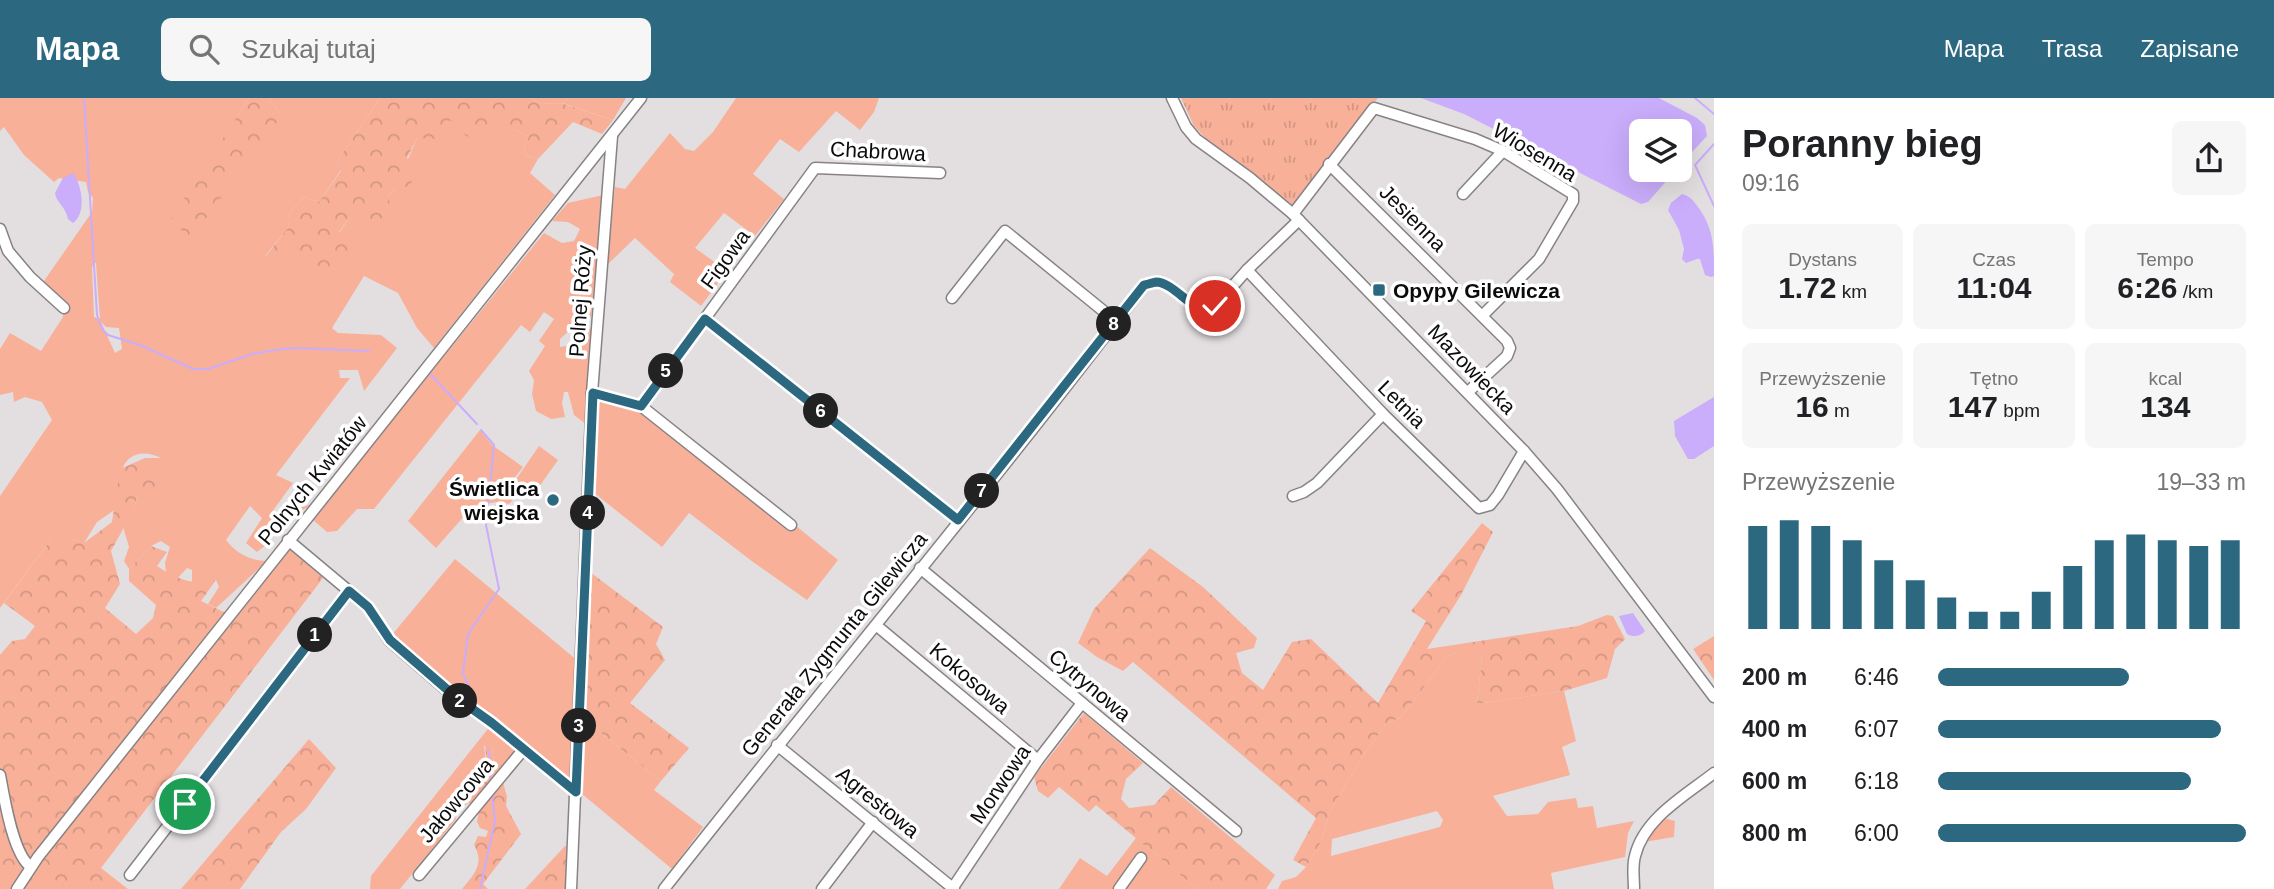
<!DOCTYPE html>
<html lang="pl">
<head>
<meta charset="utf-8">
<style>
	body { margin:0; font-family:Helvetica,sans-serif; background:#f6f6f6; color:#202124; height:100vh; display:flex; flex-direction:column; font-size:26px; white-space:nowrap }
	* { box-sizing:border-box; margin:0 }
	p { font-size:23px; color:#757577 }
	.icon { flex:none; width:38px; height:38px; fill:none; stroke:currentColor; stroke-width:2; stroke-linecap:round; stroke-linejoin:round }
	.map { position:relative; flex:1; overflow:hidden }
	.side { display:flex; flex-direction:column; background:#fff; width:560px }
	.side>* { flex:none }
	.fabs { position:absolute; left:1629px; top:21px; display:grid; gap:14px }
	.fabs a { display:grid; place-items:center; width:63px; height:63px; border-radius:10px; background:#fff; box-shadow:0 7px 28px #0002; font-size:35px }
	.pin { position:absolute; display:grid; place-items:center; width:60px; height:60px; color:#fff; margin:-30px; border:4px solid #fff; border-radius:50%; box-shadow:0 2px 7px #0007 }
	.km { position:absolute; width:35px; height:35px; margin:-18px; border-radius:50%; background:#222; color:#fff; font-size:19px; line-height:35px; text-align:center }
	.round { display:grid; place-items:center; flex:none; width:74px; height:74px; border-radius:10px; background:#f6f6f6 }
	.head { display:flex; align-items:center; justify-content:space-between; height:119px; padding:0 28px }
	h1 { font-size:38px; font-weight:700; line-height:52px }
	.figures { display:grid; grid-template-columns:repeat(3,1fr); gap:10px; height:119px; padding:7px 28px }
	.figures div { display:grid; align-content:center; border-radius:10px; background:#f6f6f6; text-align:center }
	.figures b { font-size:30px; font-weight:700 }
	.figures small { font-size:19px; font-weight:400 }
	.figures p { font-size:19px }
	.chart { height:196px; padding:14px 28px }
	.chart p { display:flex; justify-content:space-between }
	.chart svg { width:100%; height:126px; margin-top:7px; stroke:#2c6880; stroke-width:6 }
	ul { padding:0 28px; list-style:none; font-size:23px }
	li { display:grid; grid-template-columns:112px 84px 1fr; align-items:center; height:52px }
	li i { height:18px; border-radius:9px; background:#2c6880 }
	header { display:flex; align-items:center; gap:42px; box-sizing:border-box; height:98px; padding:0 35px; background:#2c6880; color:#fff }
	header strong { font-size:33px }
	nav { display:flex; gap:38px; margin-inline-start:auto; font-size:24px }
	.search { width:490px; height:63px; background:#f6f6f6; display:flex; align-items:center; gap:18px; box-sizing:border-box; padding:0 24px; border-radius:10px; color:#757577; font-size:26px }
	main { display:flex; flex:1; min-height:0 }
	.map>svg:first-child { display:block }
	.grass { fill:#f8b099; fill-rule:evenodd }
	.forest { fill:url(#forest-crowns) }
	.park { fill:url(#park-tufts) }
	.water { fill:#caadfb }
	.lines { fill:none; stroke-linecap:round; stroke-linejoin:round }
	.stream { stroke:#caadfb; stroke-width:2 }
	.minor-casing { stroke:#878385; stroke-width:13 }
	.minor { stroke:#fff; stroke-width:10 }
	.route-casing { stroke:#fff; stroke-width:14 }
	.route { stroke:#2c6880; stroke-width:9 }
	.poi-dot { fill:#2c6880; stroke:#fff; stroke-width:2.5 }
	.labels { text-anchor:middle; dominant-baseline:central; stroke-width:7; stroke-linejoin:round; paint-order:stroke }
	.street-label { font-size:21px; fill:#0c0b0c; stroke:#fff }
	.poi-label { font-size:21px; font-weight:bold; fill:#0c0b0c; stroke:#fff; text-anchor:start }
</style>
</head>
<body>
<header>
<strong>Mapa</strong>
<div class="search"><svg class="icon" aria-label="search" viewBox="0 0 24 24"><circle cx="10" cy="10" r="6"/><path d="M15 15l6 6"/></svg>Szukaj tutaj</div>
<nav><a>Mapa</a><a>Trasa</a><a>Zapisane</a></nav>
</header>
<main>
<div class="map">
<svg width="1714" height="791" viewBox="0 0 1714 791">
	<defs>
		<pattern id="forest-crowns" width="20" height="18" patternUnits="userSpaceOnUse" patternTransform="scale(1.75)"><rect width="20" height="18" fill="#f8b099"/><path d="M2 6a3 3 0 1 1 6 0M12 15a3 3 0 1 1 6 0" fill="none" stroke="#d39683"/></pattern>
		<pattern id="park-tufts" width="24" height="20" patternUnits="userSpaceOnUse" patternTransform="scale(1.75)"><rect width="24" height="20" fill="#f8b099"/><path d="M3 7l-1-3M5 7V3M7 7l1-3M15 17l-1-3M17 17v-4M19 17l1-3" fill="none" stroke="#d39683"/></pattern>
	</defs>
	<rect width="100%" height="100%" fill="#e3dfe1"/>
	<g class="grass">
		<path d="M0 0H249L170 124 280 15 268 0H380L337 63 341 72 319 104 304 99 290 114 288 130 265 158 294 152 312 176 349 120 387 99 395 91 417 40 450 21 515 32 529 38 524 50 525 57 538 61 530 75 555 97 434 250 417 230 398 195 364 178 332 230 338 235 381 237 397 250 364 293 358 272H339L340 280H350L276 377 293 385 269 418 313 406 271 430 267 446 257 454 246 445 262 420 250 408 226 442C236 455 250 463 267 463L216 510 208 506 219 489 216 482 199 485 192 484V472L187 470 177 481 166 474 165 465 170 449 161 443 151 448 129 471 124 463 129 449 123 429 134 411 137 398 163 361C128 343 114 373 121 403L113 413 97 424 84 445 70 440H52L0 510V398L52 322 42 304 25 299 14 304 13 294 0 297V251L10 235 41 253 63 219V214L37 193 92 114 93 100 88 94 86 84 59 80 54 84 24 57 4 29 0 33ZM95 165H96L100 221 94 219 92 169ZM101 224 106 229 119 230 122 251 115 255Z"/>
		<polygon points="531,0 626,0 613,22 562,5 541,6"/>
		<polygon points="736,0 879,0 874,14 860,32 836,13 799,54 780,41 753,76 784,101 755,138 724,115 695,150 727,173 701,208 670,184 674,176 635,140 607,167 615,89 625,91 670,35 685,51 694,53 713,34"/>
		<polygon points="603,97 591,219 581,216 573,219 572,230 560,241 560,249 572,247 580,237 592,230 587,327 574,317 568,294 564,294 562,305 565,319 551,321 536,313 532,296 534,282 529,273 545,248 539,243 554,221 544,214 530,234 521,227 374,411 357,411 337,433 327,434 312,421 544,135 562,145 574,143 580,131 568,124 552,123 568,105"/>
		<polygon points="603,293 638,300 838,462 807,502 753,464 689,415 662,449 593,394 597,302"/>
		<polygon points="480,332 492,347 523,369 512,383 523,391 509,406 497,404 474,407 436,450 408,423"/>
		<polygon points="539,348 558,362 534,396 515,383"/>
		<polygon points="455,461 578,563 576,615 661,683 654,692 703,729 672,771 563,680 460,600 391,538"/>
		<path d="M1458 553H1475L1482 559 1477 606 1564 593 1576 643 1562 649 1570 677 1493 698 1507 718 1538 716 1548 704 1576 700 1578 710 1593 708 1597 730 1634 723 1628 735 1625 759 1551 775 1554 791H1278L1282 783 1296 779 1306 769 1321 744 1330 713 1365 655 1386 626 1401 619 1446 560ZM1437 713 1443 722 1440 729 1331 758 1332 741Z"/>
		<polygon points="491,627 518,652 500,673 494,667 492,647 484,648 489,683 473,691 449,709 456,721 400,791 370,791 371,778"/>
		<polygon points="1664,720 1675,723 1674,739 1644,744 1645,740"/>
		<polygon points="1136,740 1197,791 1059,791 1080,760 1107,778"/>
	</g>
	<g class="forest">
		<polygon points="249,0 268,0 280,15 280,20 192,139 169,124"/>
		<polygon points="380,0 531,0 541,6 561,5 613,22 602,36 573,24 538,61 525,57 524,50 529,38 515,32 503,37 491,29 482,41 466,38 450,22 437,41 417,40 407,60 417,69 410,88 395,91 387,99 393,110 375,126 359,128 349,120 339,134 358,154 346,171 327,180 312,176 294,153 278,164 267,165 265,159 288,130 290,114 304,99 319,104 341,73 337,63"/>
		<path d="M145 360H163L155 393 137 398 134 411 111 453 120 486 105 510 136 536 153 520 156 507 129 483V471L151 448 167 454 157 468C179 482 190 487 216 482L201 503 234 519 290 452 323 480 101 770 128 791H0V557L12 543 25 541 35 528 4 505 52 440H70L84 445 112 424 120 371Z"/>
		<polygon points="1482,425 1493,434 1461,497 1427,551 1578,528 1607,517 1613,518 1625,541 1615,551 1607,580 1564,593 1477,606 1482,559 1474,553 1458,553 1446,560 1401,619 1386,626 1365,655 1330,713 1321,744 1306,769 1293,762 1316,720 1133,564 1123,573 1097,559 1078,545 1094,511 1150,450 1203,489 1257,540 1254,550 1236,555 1242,575 1263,592 1292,544 1311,541 1378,605 1426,523 1411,513"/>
		<polygon points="590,474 663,529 656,546 665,562 630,605 689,650 661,683 586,623 584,611"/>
		<polygon points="1714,538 1714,582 1693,551"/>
		<polygon points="1084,615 1143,665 1126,681 1121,701 1129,710 1154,707 1171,689 1275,777 1266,791 1197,791 1096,707 1089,714 1059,689 1048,700 1038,693 1034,679"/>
		<polygon points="309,641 336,670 306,711 281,734 240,791 181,791"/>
		<path d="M485 647H492L494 667 500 673 507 699 506 708 521 736 483 786 488 791H462C474 777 485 765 474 747L478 738 486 739 488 733 480 730 477 724 479 713 469 705 456 712 453 706 472 691 471 681 478 679 482 685 489 683Z"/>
		<polygon points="565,748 570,749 566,791 525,791"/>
	</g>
	<polygon class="park" points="1181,0 1378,0 1293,107 1212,47 1194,28"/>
	<g class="water">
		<polygon points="1406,0 1659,0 1697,20 1705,27 1707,38 1680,67 1680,33 1642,33 1642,72 1676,72 1648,104 1641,106 1464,16 1421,0"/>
		<path d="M73 75C82 87 87 115 73 125L68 121C65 107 57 106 55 95L63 80Z"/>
		<path d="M1682 96C1689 98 1691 100 1695 105 1714 128 1714 148 1714 178L1711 179 1705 177 1700 161H1697L1686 165 1682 161 1684 151 1679 132 1668 112 1671 105Z"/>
		<polygon points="1714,299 1714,348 1694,361 1688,361 1675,338 1674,323"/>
		<path d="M1633 515 1645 533C1641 538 1633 540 1627 536L1619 518Z"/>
	</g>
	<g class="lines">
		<g class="stream">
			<polyline points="84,0 97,217 102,231 108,237 140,247 193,271 208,271 252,256 275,252 296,250 369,253"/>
			<polyline points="1695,0 1714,16"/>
			<polyline points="1714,46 1695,67 1714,108"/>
			<polyline points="431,277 477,326"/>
			<polyline points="477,609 463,575 468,536 499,491 486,427 494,347 481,332"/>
			<polyline points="489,653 491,684"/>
			<polyline points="480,791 495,723 492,696"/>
		</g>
		<defs>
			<g id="minor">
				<polyline points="1172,0 1186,29 1196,41 1250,80 1293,116 1524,353 1557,391 1714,599"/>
				<polyline points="1329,66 1507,243 1510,250 1507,258 1468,294"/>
				<polyline points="1463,96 1503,53"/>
				<polyline points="1293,116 1374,10 1475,41 1503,53 1573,96 1573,103 1539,161 1483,217"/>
				<polyline points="0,131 8,153 30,179 64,210"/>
				<polyline points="1247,172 1383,316 1479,410 1490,407 1498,397 1524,353"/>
				<polyline points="952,200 1005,133 1117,224"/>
				<polyline points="705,221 958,422"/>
				<polyline points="592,295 641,308 791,427"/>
				<polyline points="641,308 815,70 940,75"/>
				<polyline points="1293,398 1304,394 1317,385 1383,316"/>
				<polyline points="288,442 368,509 389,542 457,601 492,625 576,694"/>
				<polyline points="920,470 1236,733"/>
				<polyline points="877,528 1038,662"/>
				<polyline points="777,647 954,791"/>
				<path d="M0 677C4 699 13 757 31 769"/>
				<polyline points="130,777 349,493"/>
				<polyline points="419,777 523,652"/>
				<polyline points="17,791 38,759 641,0"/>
				<polyline points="571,791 592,295 612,38"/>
				<path d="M664 791C823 589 989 392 1144 187 1145 187 1155 184 1156 184 1172 184 1189 209 1206 213L1215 208 1247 172 1299 122"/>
				<polyline points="822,791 873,724"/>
				<polyline points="952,791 1038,662 1082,605"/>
				<polyline points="1119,791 1141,760"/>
				<path d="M1634 791C1634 780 1632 768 1635 758 1644 720 1686 697 1714 675"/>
			</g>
		</defs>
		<use href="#minor" class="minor-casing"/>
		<use href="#minor" class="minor"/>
	</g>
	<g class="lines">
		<defs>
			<path id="route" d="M185 706 349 493 368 509 390 542 457 600 492 625 576 694 593 295 641 308 705 221 958 422 1144 187C1145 187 1155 184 1156 184 1172 184 1189 209 1206 213L1215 208"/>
		</defs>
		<use href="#route" class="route-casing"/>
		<use href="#route" class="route"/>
	</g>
	<g class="poi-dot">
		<rect x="1372" y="185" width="14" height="14" rx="3.5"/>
		<circle cx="553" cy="402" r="7"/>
	</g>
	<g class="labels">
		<g class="street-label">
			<text transform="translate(878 53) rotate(3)">Chabrowa</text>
			<text transform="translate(1535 54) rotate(31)">Wiosenna</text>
			<text transform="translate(1413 120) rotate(45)">Jesienna</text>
			<text transform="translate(725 161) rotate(-54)">Figowa</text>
			<text transform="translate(580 203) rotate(-86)">Polnej Róży</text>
			<text transform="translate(1472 271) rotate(46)">Mazowiecka</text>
			<text transform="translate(1402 306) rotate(45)">Letnia</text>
			<text transform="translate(312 382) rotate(-51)">Polnych Kwiatów</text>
			<text transform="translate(834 546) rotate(-51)">Generała Zygmunta Gilewicza</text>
			<text transform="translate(970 580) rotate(40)">Kokosowa</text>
			<text transform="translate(1090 587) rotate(40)">Cytrynowa</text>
			<text transform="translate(1000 686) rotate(-56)">Morwowa</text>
			<text transform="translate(456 702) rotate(-50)">Jałowcowa</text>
			<text transform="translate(878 704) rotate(39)">Agrestowa</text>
		</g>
		<g class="poi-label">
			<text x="1393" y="192">Opypy Gilewicza</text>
			<text x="539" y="390" text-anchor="end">Świetlica<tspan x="539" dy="24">wiejska</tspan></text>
		</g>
	</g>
</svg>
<div class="fabs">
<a><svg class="icon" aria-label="layers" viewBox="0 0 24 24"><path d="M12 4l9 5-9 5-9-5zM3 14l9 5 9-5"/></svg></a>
</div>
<div class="pin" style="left:185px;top:706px;background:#1e9e55"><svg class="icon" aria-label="arrive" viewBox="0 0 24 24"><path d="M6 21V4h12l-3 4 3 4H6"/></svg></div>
<div class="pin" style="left:1215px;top:208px;background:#d93025"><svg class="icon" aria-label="check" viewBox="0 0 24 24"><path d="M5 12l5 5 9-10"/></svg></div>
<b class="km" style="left:315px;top:537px">1</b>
<b class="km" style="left:460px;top:603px">2</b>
<b class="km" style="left:579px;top:628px">3</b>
<b class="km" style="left:588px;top:415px">4</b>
<b class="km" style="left:666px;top:273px">5</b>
<b class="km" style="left:821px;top:313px">6</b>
<b class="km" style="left:982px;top:393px">7</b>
<b class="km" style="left:1114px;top:226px">8</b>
</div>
<section class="side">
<div class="head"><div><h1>Poranny bieg</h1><p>09:16</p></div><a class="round"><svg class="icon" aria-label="share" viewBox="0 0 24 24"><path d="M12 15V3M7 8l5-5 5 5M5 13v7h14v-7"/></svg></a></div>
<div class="figures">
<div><p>Dystans</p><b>1.72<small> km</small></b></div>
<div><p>Czas</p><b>11:04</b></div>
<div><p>Tempo</p><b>6:26<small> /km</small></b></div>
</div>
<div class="figures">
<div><p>Przewyższenie</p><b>16<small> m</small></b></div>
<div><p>Tętno</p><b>147<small> bpm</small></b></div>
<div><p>kcal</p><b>134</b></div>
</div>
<div class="chart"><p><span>Przewyższenie</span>19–33 m</p>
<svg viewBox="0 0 160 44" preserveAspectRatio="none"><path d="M5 44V8M15 44V6M25 44V8M35 44V13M45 44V20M55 44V27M65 44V33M75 44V38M85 44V38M95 44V31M105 44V22M115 44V13M125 44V11M135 44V13M145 44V15M155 44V13"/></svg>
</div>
<ul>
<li><b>200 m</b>6:46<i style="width:62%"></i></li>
<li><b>400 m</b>6:07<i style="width:92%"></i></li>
<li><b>600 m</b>6:18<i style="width:82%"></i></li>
<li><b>800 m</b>6:00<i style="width:100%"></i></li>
</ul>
</section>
</main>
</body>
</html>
